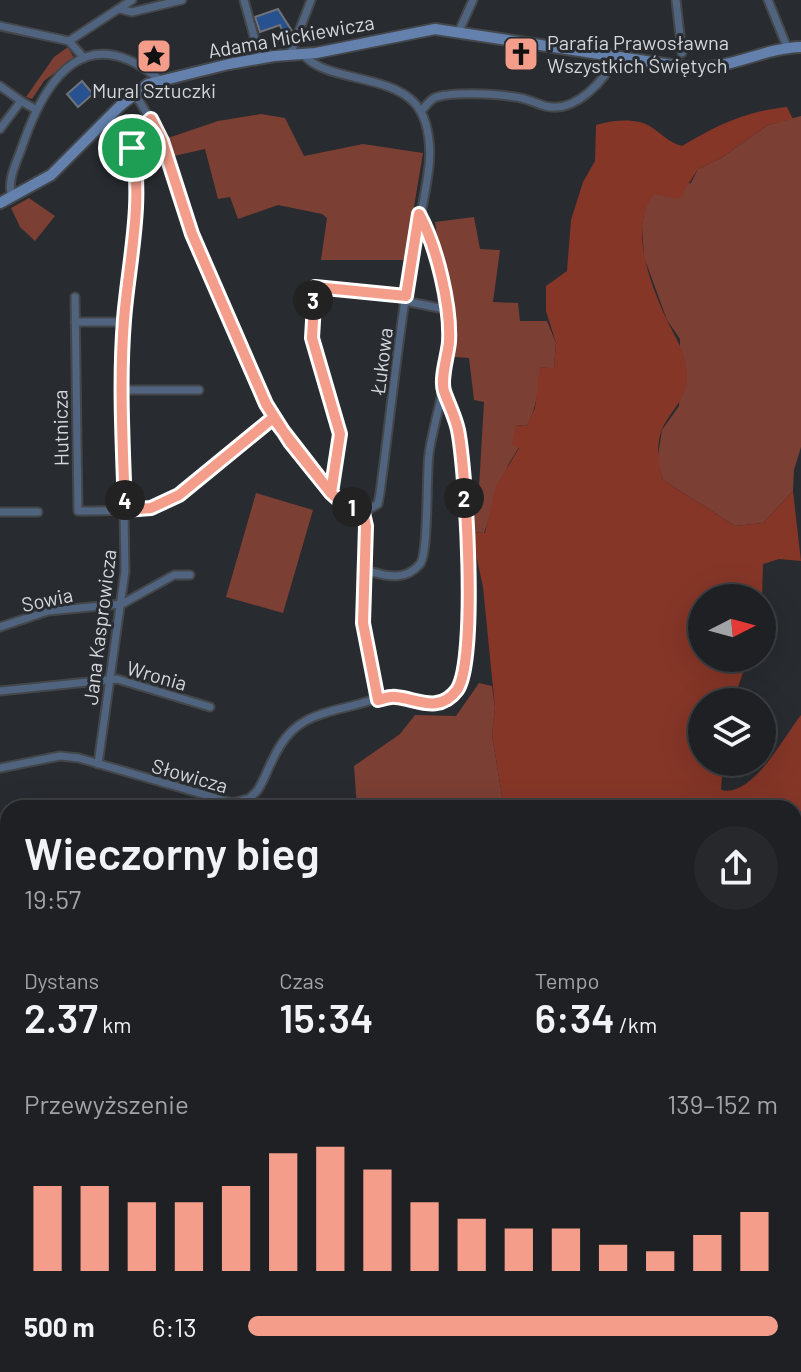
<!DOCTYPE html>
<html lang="pl">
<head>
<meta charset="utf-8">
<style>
	body { margin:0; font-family:Barlow,sans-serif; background:#26282b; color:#f1f3f6; height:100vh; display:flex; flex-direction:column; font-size:30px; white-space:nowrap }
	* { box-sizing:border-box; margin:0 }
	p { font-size:26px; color:#a1a3a6 }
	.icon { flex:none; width:44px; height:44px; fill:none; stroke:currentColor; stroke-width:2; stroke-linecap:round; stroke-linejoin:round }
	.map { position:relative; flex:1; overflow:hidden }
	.drawer { position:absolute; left:0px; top:800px; width:802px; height:572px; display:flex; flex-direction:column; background:#1e2023; border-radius:24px 24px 0 0; box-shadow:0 8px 32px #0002,0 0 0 2px #3c3e41 }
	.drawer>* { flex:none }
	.needle { width:52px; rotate:84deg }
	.fabs { position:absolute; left:688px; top:584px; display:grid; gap:16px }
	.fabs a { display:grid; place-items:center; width:88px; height:88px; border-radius:50%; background:#1e2023; box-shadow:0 8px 32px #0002,0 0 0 2px #3c3e41; font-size:40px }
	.pin { position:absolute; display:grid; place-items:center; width:68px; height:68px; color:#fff; margin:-34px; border:4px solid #fff; border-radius:50%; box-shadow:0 2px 8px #0007 }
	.km { position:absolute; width:40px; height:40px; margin:-20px; border-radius:50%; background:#222; color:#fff; font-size:22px; line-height:40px; text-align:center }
	.round { display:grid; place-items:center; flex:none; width:84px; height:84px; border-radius:42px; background:#26282b }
	.headline { display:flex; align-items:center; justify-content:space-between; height:136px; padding:0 24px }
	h1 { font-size:44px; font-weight:600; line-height:60px }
	.stats { display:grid; grid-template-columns:repeat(3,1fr); gap:12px; height:136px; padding:8px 24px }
	.stats div { display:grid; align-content:center }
	.stats b { font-size:40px; font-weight:600 }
	.stats small { font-size:22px; font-weight:400 }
	.stats p { font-size:22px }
	.chart { height:224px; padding:16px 24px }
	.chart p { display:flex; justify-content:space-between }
	.chart svg { width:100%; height:144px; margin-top:8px; stroke:#f49d8b; stroke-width:6 }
	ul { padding:0 24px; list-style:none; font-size:26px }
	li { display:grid; grid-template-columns:128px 96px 1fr; align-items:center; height:60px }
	li i { height:20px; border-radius:10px; background:#f49d8b }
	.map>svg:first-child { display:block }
	.green { fill:#7b3f34 }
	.forest { fill:#853627 }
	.building { fill:#28518f; stroke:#6f7378; stroke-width:2 }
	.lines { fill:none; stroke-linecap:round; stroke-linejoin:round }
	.street-casing { stroke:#44474a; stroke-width:11 }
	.secondary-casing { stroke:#44474a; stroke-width:14 }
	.street { stroke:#50637f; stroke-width:7 }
	.secondary { stroke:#6481ae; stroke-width:10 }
	.route-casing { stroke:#fff; stroke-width:16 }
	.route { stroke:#f49d8b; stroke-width:10 }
	.labels { text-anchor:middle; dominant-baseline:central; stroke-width:6; stroke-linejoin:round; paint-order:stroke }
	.street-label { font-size:20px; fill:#d5d7da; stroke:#282b2f }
	.poi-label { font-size:20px; fill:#d5d7da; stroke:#282b2f; text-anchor:start }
</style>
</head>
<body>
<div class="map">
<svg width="801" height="1372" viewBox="0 0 801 1372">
	<rect width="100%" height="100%" fill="#282b2f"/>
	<g class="green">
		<polygon points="68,47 74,58 44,81 32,99 26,97 54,57"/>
		<polygon points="261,114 285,118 304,156 363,144 423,153 405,260 321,260 327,218 322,214 278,205 238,219 230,197 218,199 205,149 174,156 168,138 218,121"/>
		<polygon points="801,116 801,447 794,470 793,491 763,523 735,526 663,480 657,461 662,430 679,406 680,339 667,320 644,257 642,226 645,206 653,194 691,183 698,169 721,158 768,125"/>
		<polygon points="146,128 153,130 166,162 141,163 135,137"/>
		<polygon points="29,198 55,216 35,241 20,227 11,208"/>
		<path d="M474 217 480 249 500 250 493 302 518 303 520 321H547L556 343 554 369 541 367C538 388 537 408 527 426L517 425 519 447 508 465 484 533 471 532 476 487H479L484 402 474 400 469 358 455 357 453 301H447L435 222Z"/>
		<polygon points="256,493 313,510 283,613 226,597"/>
		<polygon points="479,683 492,686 495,708 492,735 504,808 357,808 354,766 400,734 415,715 456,716"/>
	</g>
	<path class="forest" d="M787 107 793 119 768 125 721 158 698 169 679 199 653 194C629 230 650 283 666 318 675 338 687 353 687 376 688 399 668 412 661 432 656 448 658 465 663 480L735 526 763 523 793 491 801 561 779 559 763 564 762 598H702V658H748L733 702H702V762H723L721 790C753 798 784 736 801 715V1372H0V832L8 830V1364H794V808H504L492 735 495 708 483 587 471 532 485 533 496 486 519 448 512 445 516 425 527 426 535 408 540 367 554 368 556 343 546 311V286L567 271 571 220 583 182 595 161 596 125C613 120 639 117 654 129 664 136 669 142 682 146 716 126 746 111 787 107Z"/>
	<g class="building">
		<polygon points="278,9 292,31 285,40 280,25 260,32 255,17"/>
		<polygon points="82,81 93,94 78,107 67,94"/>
	</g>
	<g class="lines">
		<defs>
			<g id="street">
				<polyline points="244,0 260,58"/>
				<polyline points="676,0 682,53"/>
				<polyline points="768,0 787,47"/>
				<polyline points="120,9 132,12 182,0"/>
				<polyline points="0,26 69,41 84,58"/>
				<polyline points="459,31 473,0"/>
				<polyline points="69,41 132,0"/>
				<path d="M303 54C326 84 400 72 421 112 429 127 431 149 429 166 425 202 415 238 409 274 397 347 390 420 380 493L378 504 363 513"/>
				<polyline points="290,55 311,0"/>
				<polyline points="0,86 21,101"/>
				<polyline points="135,93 162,141 192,234 266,404 290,442 331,493 341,502 363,513"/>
				<path d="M421 111C425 107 429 101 434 98 450 91 497 94 515 97 526 98 535 103 545 106 575 114 606 80 616 55"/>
				<polyline points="0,129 21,101 35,109"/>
				<path d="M12 197C6 180 18 160 23 144 47 74 88 20 160 80"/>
				<polyline points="421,216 438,257 444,309"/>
				<path d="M75 297 78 511C114 511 146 512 179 495L273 418"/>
				<polyline points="75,322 124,322"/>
				<polyline points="122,390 199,390"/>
				<polyline points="331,493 340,434 312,338 315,287 406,296"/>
				<polyline points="0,512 38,512"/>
				<polyline points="363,513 366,526 363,623 378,700"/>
				<path d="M364 570C384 575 404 583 420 564 429 553 426 474 429 454 433 419 462 341 444 309L405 301"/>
				<polyline points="0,627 48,611 122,604 174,575 190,575"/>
				<polyline points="0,691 117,679 210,707"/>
				<polyline points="98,764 125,571 122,390 124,322 136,187 131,143 132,137 151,119"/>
				<path d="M0 768 60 756 79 758 233 803 250 798 257 791C264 781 267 770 273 759 291 719 315 715 355 705 367 702 384 695 396 697 415 699 430 711 449 698 482 675 469 421 444 390"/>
			</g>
			<path id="secondary" d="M0 203 51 175 121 105 148 84 229 64 274 56 316 53 435 29 692 68C731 69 764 48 801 47"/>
		</defs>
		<use href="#street" class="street-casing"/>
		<use href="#secondary" class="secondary-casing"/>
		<use href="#street" class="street"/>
		<use href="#secondary" class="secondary"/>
	</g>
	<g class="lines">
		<defs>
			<path id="route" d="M132 148V137L151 119 162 141 192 234 266 404 290 442 331 493 341 502 363 513 366 526 363 623 378 700C383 699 390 696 396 697 417 699 439 714 457 690 478 660 466 470 458 430 455 416 448 403 444 391 440 378 448 355 449 342 451 306 437 247 419 214L406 296 315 287 312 338 340 434 331 493 273 418 179 495 151 508 125 510C123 447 119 383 124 320 128 267 144 200 132 148"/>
		</defs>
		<use href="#route" class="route-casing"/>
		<use href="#route" class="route"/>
	</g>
	<defs>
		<symbol id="church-square" viewBox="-11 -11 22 22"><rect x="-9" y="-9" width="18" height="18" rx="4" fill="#f49d8b" stroke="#282b2f"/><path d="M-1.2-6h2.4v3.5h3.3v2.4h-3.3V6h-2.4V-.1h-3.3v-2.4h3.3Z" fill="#111"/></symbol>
		<symbol id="sight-square" viewBox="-11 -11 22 22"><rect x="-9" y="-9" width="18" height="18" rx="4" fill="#f49d8b" stroke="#282b2f"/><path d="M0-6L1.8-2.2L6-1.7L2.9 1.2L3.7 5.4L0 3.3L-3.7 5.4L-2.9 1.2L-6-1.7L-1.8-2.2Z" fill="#111"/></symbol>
	</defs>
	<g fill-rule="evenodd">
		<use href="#church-square" x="501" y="34" width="40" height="40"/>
		<use href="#sight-square" x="134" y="36" width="40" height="40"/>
	</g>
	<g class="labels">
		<g class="street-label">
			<text transform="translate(291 36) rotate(-10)">Adama Mickiewicza</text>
			<text transform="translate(381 361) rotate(-83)">Łukowa</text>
			<text transform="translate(60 428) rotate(-91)">Hutnicza</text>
			<text transform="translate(47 599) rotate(-12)">Sowia</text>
			<text transform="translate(99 627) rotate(-83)">Jana Kasprowicza</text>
			<text transform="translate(157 675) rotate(16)">Wronia</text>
			<text transform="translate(190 775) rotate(16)">Słowicza</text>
		</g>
		<g class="poi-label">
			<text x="547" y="42">Parafia Prawosławna<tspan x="547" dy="23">Wszystkich Świętych</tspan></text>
			<text x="154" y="90" text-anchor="middle">Mural Sztuczki</text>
		</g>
	</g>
</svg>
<div class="fabs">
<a><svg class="needle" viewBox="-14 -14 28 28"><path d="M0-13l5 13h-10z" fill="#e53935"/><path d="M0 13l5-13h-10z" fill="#a1a3a6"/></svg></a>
<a><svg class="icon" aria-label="layers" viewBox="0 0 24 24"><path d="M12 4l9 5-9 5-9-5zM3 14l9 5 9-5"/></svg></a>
</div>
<div class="pin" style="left:132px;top:148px;background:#1e9e55"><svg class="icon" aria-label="arrive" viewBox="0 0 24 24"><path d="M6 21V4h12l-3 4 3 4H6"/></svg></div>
<b class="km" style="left:352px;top:507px">1</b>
<b class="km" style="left:464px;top:498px">2</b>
<b class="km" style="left:313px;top:300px">3</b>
<b class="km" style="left:125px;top:500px">4</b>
<section class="drawer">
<div class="headline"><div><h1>Wieczorny bieg</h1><p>19:57</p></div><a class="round"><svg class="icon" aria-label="share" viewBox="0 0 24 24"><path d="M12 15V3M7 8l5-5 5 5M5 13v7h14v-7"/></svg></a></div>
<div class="stats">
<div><p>Dystans</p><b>2.37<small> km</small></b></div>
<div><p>Czas</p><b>15:34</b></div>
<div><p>Tempo</p><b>6:34<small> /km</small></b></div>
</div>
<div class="chart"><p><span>Przewyższenie</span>139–152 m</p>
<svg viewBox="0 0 160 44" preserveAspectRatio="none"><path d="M5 44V18M15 44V18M25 44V23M35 44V23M45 44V18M55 44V8M65 44V6M75 44V13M85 44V23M95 44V28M105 44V31M115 44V31M125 44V36M135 44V38M145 44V33M155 44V26"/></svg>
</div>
<ul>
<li><b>500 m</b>6:13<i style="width:100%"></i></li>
</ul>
</section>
</div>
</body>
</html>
